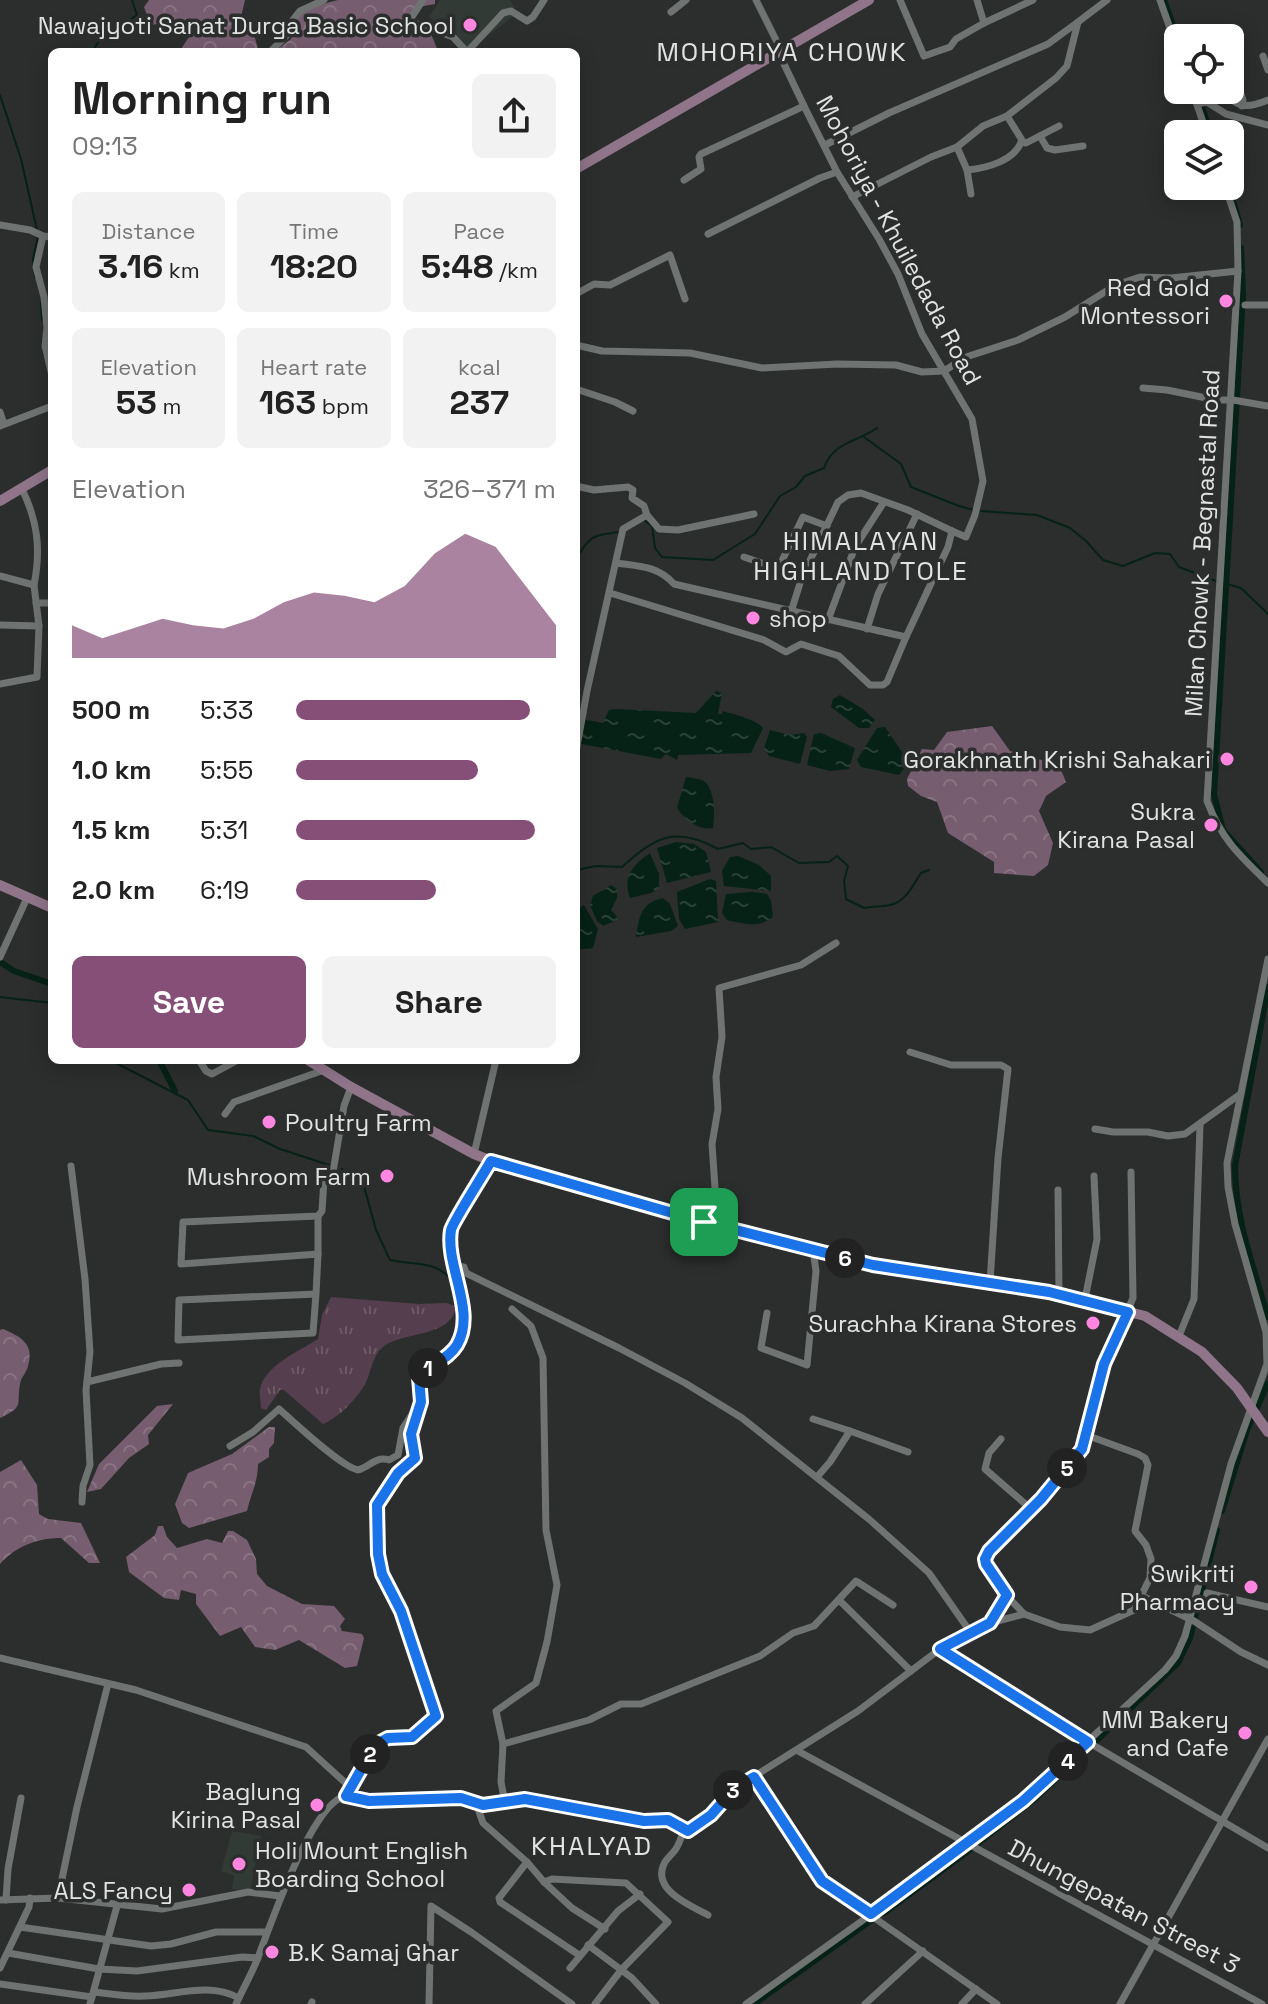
<!DOCTYPE html>
<html lang="en">
<head>
<meta charset="utf-8">
<style>
	body { margin:0; font-family:"Space Grotesk",sans-serif; background:#f2f2f2; color:#222; height:100vh; display:flex; flex-direction:column; font-size:30px; white-space:nowrap }
	* { box-sizing:border-box; margin:0 }
	p { font-size:26px; color:#767676 }
	.icon { flex:none; width:44px; height:44px; fill:none; stroke:currentColor; stroke-width:2; stroke-linecap:round; stroke-linejoin:round }
	.map { position:relative; flex:1; overflow:hidden }
	.drawer { position:absolute; left:48px; top:48px; width:532px; height:1016px; display:flex; flex-direction:column; background:#fff; border-radius:12px; box-shadow:0 4px 20px #0003 }
	.drawer>* { flex:none }
	.buttons { position:absolute; left:1164px; top:24px; display:grid; gap:16px }
	.buttons a { display:grid; place-items:center; width:80px; height:80px; border-radius:12px; background:#fff; box-shadow:0 4px 20px #0003; font-size:40px }
	.pin { position:absolute; display:grid; place-items:center; width:68px; height:68px; color:#fff; margin:-34px; border-radius:16px; box-shadow:0 4px 12px #0006 }
	.km { position:absolute; width:40px; height:40px; margin:-20px; border-radius:50%; background:#222; color:#fff; font-size:22px; line-height:40px; text-align:center }
	.round { display:grid; place-items:center; flex:none; width:84px; height:84px; border-radius:12px; background:#f2f2f2 }
	.overview { display:flex; align-items:center; justify-content:space-between; height:136px; padding:0 24px }
	h1 { font-size:44px; font-weight:600; line-height:60px }
	.stats { display:grid; grid-template-columns:repeat(3,1fr); gap:12px; height:136px; padding:8px 24px }
	.stats div { display:grid; align-content:center; border-radius:12px; background:#f2f2f2; text-align:center }
	.stats b { font-size:34px; font-weight:600 }
	.stats small { font-size:22px; font-weight:400 }
	.stats p { font-size:22px }
	.chart { height:224px; padding:16px 24px }
	.chart p { display:flex; justify-content:space-between }
	.chart svg { width:100%; height:144px; margin-top:8px; fill:#854f77; opacity:.7 }
	.button { display:flex; gap:16px; margin-top:auto; padding:16px 24px }
	.button a { flex:1; height:92px; border-radius:12px; background:#854f77; color:#fff; font-size:32px; font-weight:600; line-height:92px; text-align:center }
	.button a+a { background:#f2f2f2; color:#222 }
	ul { padding:0 24px; list-style:none; font-size:26px }
	li { display:grid; grid-template-columns:128px 96px 1fr; align-items:center; height:60px }
	li i { height:20px; border-radius:10px; background:#854f77 }
	.map>svg:first-child { display:block }
	.built { fill:#323a36 }
	.grass { fill:url(#grass-tufts) }
	.forest { fill:url(#forest-crowns) }
	.water { fill:url(#water-ripples) }
	.lines { fill:none; stroke-linecap:round; stroke-linejoin:round }
	.stream { stroke:#062115; stroke-width:2 }
	.canal { stroke:#062115; stroke-width:6 }
	.street { stroke:#6f7371; stroke-width:7 }
	.secondary { stroke:#90758a; stroke-width:10 }
	.route-casing { stroke:#fff; stroke-width:16 }
	.route { stroke:#1a73e8; stroke-width:10 }
	.poi-dot { fill:#fe86e0; stroke:#2b2e2c; stroke-width:3 }
	.labels { text-anchor:middle; dominant-baseline:central; stroke-width:7; stroke-linejoin:round; paint-order:stroke }
	.poi-label { font-size:24px; fill:#e1e3e2; stroke:#2b2e2c; text-anchor:end }
	.street-label { font-size:24px; fill:#e1e3e2; stroke:#2b2e2c }
	.neighbourhood-label { font-size:26px; letter-spacing:2px; fill:#e1e3e2; stroke:#2b2e2c }
</style>
</head>
<body>
<div class="map">
<svg width="1268" height="2004" viewBox="0 0 1268 2004">
	<defs>
		<pattern id="grass-tufts" width="24" height="20" patternUnits="userSpaceOnUse" patternTransform="scale(2)"><rect width="24" height="20" fill="#553e4e"/><path d="M3 7l-1-3M5 7V3M7 7l1-3M15 17l-1-3M17 17v-4M19 17l1-3" fill="none" stroke="#6d5a67"/></pattern>
		<pattern id="forest-crowns" width="20" height="18" patternUnits="userSpaceOnUse" patternTransform="scale(2)"><rect width="20" height="18" fill="#765d6f"/><path d="M2 6a3 3 0 1 1 6 0M12 15a3 3 0 1 1 6 0" fill="none" stroke="#897483"/></pattern>
		<pattern id="water-ripples" width="26" height="14" patternUnits="userSpaceOnUse" patternTransform="scale(2)"><rect width="26" height="14" fill="#062115"/><path d="M2 4q2-2 4 0t4 0M15 11q2-2 4 0t4 0" fill="none" stroke="#2a4137"/></pattern>
	</defs>
	<rect width="100%" height="100%" fill="#2b2e2c"/>
	<g class="built">
		<polygon points="440,0 510,0 517,13 469,51 429,17"/>
		<polygon points="232,1831 261,1836 250,1891 232,1889 234,1876 221,1871"/>
	</g>
	<path class="grass" d="M331 1297 419 1304 446 1303 456 1306C452 1338 403 1331 383 1347 374 1353 371 1370 367 1380 360 1396 339 1418 323 1424L284 1390H280L266 1410 261 1408C261 1402 259 1395 260 1389 265 1365 300 1351 318 1339L322 1315Z"/>
	<g class="forest">
		<polygon points="149,0 245,0 241,17 252,28 259,52 179,52 191,34 191,24 182,20 151,25 144,7"/>
		<polygon points="338,0 435,0 435,4 418,7 411,26 413,29 429,29 438,51 274,52 291,39 298,16 311,7"/>
		<polygon points="992,726 1010,751 1059,765 1066,782 1046,796 1039,811 1053,843 1048,865 1034,876 994,873 994,862 948,833 937,802 921,796 908,786 907,779 922,749 934,750 947,732"/>
		<path d="M3 1329C20 1336 35 1344 28 1366 27 1372 21 1377 20 1384 16 1406 25 1406 0 1418V1330Z"/>
		<polygon points="173,1404 148,1435 149,1444 129,1458 101,1489 87,1492 99,1464 157,1406"/>
		<path d="M269 1427H275L274 1443 269 1449V1457L258 1464C258 1482 251 1494 247 1511L189 1528 182 1523 175 1504 188 1473 232 1454Z"/>
		<path d="M21 1460 37 1485 39 1514 48 1519 81 1523 100 1563H89L61 1538C38 1538 16 1546 0 1564V1472Z"/>
		<polygon points="158,1526 163,1526 167,1537 177,1548 207,1539 222,1543 228,1531 233,1531 247,1540 256,1559 257,1574 267,1586 302,1604 334,1606 345,1619 340,1626 342,1631 362,1634 364,1638 357,1666 345,1668 299,1640 275,1650 255,1647 241,1627 220,1636 196,1604 196,1594 181,1590 179,1600 164,1598 129,1572 126,1557 155,1535"/>
	</g>
	<g class="water">
		<path d="M716 691 722 693 718 714H722V711C736 715 755 719 763 728L751 753 678 755 677 760 666 754 661 759 576 743V718L603 723 609 710 617 709 696 713Z"/>
		<polygon points="840,695 863,709 875,720 869,728 859,728 831,707 833,699"/>
		<polygon points="885,727 909,762 899,775 861,767 857,760 877,728"/>
		<polygon points="770,730 790,735 804,733 807,737 800,764 769,756 764,748"/>
		<polygon points="821,733 855,748 849,769 830,771 807,765 814,734"/>
		<path d="M686 777C692 778 700 778 705 782 715 790 715 817 713 828 699 831 684 819 677 808Z"/>
		<polygon points="676,842 694,844 706,852 711,872 667,883 657,848"/>
		<path d="M650 853 659 874V888L651 893 630 898C622 876 633 865 650 853Z"/>
		<polygon points="738,856 759,865 771,876 771,891 724,886 722,871 730,857"/>
		<polygon points="710,879 716,881 718,922 685,929 679,919 677,892"/>
		<polygon points="611,885 617,889 617,898 611,910 619,919 603,926 597,921 590,905 593,896"/>
		<path d="M753 892 767 894 771 901 773 917C760 928 743 924 727 920L722 913 726 894Z"/>
		<path d="M663 898 670 904 678 926 671 931 636 937C639 916 641 903 663 898Z"/>
		<polygon points="584,905 598,929 593,948 576,950 576,910"/>
	</g>
	<g class="lines">
		<g class="stream">
			<polyline points="92,52 99,41 137,15 132,0"/>
			<polyline points="0,95 21,159 37,230"/>
			<polyline points="35,277 33,259 38,237"/>
			<polyline points="41,302 42,320"/>
			<polyline points="42,342 44,355"/>
			<polyline points="49,377 52,387"/>
			<polyline points="864,437 901,464 911,487 959,506 974,510"/>
			<polyline points="981,511 1037,515 1070,528 1086,541 1103,560 1123,566 1155,553 1170,554 1179,567 1216,581"/>
			<path d="M644 520 652 526 655 548 662 557 713 560 755 534 780 496 796 487 805 476 824 468C833 442 857 442 877 428"/>
			<path d="M576 559C591 535 592 535 621 532"/>
			<polyline points="1223,583 1241,588 1268,614"/>
			<path d="M576 870 596 866 622 867C656 836 676 826 718 849L743 843 751 849 771 847 799 863 829 862 837 856 848 866 844 881 846 899 864 908C873 906 882 907 890 905 906 902 913 885 921 873L929 870"/>
			<polyline points="0,997 52,1003"/>
			<polyline points="110,1060 188,1100 208,1130 253,1136 280,1149 329,1165"/>
			<path d="M342 1169 364 1186 376 1230 390 1260C419 1266 434 1259 455 1283"/>
		</g>
		<g class="canal">
			<polyline points="1164,0 1178,39"/>
			<polyline points="1196,90 1211,134"/>
			<polyline points="1229,186 1240,225"/>
			<polyline points="1241,248 1243,294 1214,794 1223,830 1261,872"/>
			<polyline points="0,962 14,971 52,984"/>
			<path d="M1268 987 1235 1166C1235 1219 1254 1268 1268 1317"/>
			<polyline points="159,1060 175,1091"/>
			<polyline points="1222,1511 1247,1430 1268,1383"/>
			<polyline points="976,1845 1036,1798 1178,1663 1190,1638 1217,1530"/>
			<polyline points="884,1913 971,1849"/>
			<polyline points="754,2004 873,1919"/>
		</g>
		<g class="street">
			<polyline points="423,0 409,21 453,37 467,52"/>
			<polyline points="756,0 782,52 784,64 804,106 837,172 879,239 898,274 922,334 972,419 983,481 975,515 966,537 952,531 948,547 906,637"/>
			<polyline points="900,0 924,56 950,47 956,39 984,23"/>
			<polyline points="977,0 984,23 1033,0"/>
			<polyline points="1160,0 1178,51"/>
			<polyline points="671,12 686,0"/>
			<polyline points="270,52 289,33 293,20 300,11 324,0"/>
			<polyline points="467,52 503,13 511,11 527,21 533,17 544,0"/>
			<polyline points="1263,56 1268,70"/>
			<polyline points="1238,86 1243,100 1242,106"/>
			<polyline points="1192,90 1207,134"/>
			<path d="M1220 90C1239 107 1244 110 1268 100"/>
			<polyline points="1197,104 1207,102 1226,114 1268,125"/>
			<polyline points="1040,136 1047,148 1055,150 1083,146"/>
			<polyline points="1021,142 1026,143 1059,126"/>
			<polyline points="825,145 889,113 1048,44 1078,22"/>
			<polyline points="957,147 967,170 971,194"/>
			<path d="M967 170C987 168 1015 161 1022 140L1007 116"/>
			<polyline points="684,180 701,169 699,157 701,154 804,106"/>
			<path d="M1225 186 1237 222 1238 271 1207 801C1222 840 1239 855 1268 883"/>
			<polyline points="852,197 931,157 957,147 983,126 1007,116 1056,78 1067,66 1078,22 1107,0"/>
			<polyline points="0,225 30,230 43,236 52,237"/>
			<polyline points="708,234 820,178 837,172"/>
			<polyline points="43,236 36,267 44,297 47,328 45,346 52,376"/>
			<polyline points="576,294 594,284 610,285 670,255 685,299"/>
			<polyline points="1245,305 1268,305"/>
			<polyline points="576,345 602,351 690,353 762,368 837,364 896,365 922,372 944,371 966,357 1018,340 1065,317 1116,285 1140,277 1171,278 1238,271"/>
			<polyline points="1143,388 1167,390 1216,400 1233,400 1268,406"/>
			<polyline points="576,389 615,402 633,411"/>
			<polyline points="0,412 4,424"/>
			<polyline points="0,426 52,406"/>
			<polyline points="576,486 594,490 628,487 633,490 632,498 644,506 647,515 623,529 587,691 576,752"/>
			<path d="M22 489C38 522 41 550 34 585"/>
			<polyline points="647,515 659,529 678,530 754,514"/>
			<polyline points="744,557 802,577"/>
			<polyline points="779,567 803,517 827,526"/>
			<polyline points="0,576 34,585 39,626 37,677 0,684"/>
			<path d="M610 593 764 640 786 652 801 644 839 656 870 685H883L887 682 906 637 674 584C658 566 639 566 616 563"/>
			<polyline points="36,603 52,603"/>
			<polyline points="791,612 802,577 838,502 848,495 861,493 908,510 952,531"/>
			<polyline points="828,620 855,547 884,502"/>
			<polyline points="0,625 39,626"/>
			<polyline points="867,629 878,594 917,514"/>
			<polyline points="0,957 27,898"/>
			<polyline points="910,1052 951,1065 1001,1065 1008,1069 998,1158 990,1282"/>
			<polyline points="199,1060 206,1071 212,1074 238,1060"/>
			<polyline points="225,1114 234,1102 324,1070"/>
			<polyline points="1095,1129 1113,1132 1148,1132 1168,1136 1185,1134 1239,1095"/>
			<polyline points="474,1154 496,1060"/>
			<polyline points="491,1161 451,1229 454,1266 462,1296 460,1309 465,1318 461,1335 451,1354 426,1369 419,1377 421,1402 411,1434 415,1458 398,1473 377,1505 378,1554 382,1574 401,1611 425,1688 436,1716 412,1737 388,1738 375,1745 346,1796 369,1801 461,1798 483,1805 525,1799 644,1821 668,1820 688,1831 711,1815 734,1789 858,1711 940,1649 990,1623 1024,1614 1060,1627 1090,1630 1134,1610 1150,1578 1151,1559 1146,1545 1135,1531 1148,1465 1145,1458 1138,1454 1086,1435"/>
			<polyline points="71,1166 85,1279 90,1352 86,1390 90,1465 83,1486 82,1502"/>
			<polyline points="1058,1190 1059,1294"/>
			<polyline points="704,1222 710,1210 715,1188 712,1144 718,1109 716,1077 722,1037 719,988 801,965 836,943"/>
			<polyline points="318,1254 318,1216"/>
			<polyline points="454,1266 464,1267 466,1273 619,1348 685,1383 742,1418 870,1520 929,1573 971,1633"/>
			<polyline points="316,1294 313,1333 178,1340 179,1300 316,1294 318,1254 181,1264 183,1222 318,1216 322,1211 324,1179 333,1172 344,1106 351,1087"/>
			<polyline points="1085,1299 1097,1239 1094,1176"/>
			<polyline points="767,1313 761,1348 807,1365 816,1271 813,1250"/>
			<polyline points="1179,1336 1194,1299 1200,1126"/>
			<polyline points="87,1382 161,1364 179,1363"/>
			<polyline points="813,1419 850,1431 830,1462 817,1477"/>
			<polyline points="850,1431 908,1452"/>
			<polyline points="1001,1439 989,1453 985,1469 1031,1509"/>
			<path d="M230 1446 253 1432 279 1409C295 1423 341 1467 358 1470 371 1466 375 1456 389 1460L398 1455 403 1428 415 1410"/>
			<polyline points="1142,1596 1194,1621 1241,1652 1268,1665"/>
			<polyline points="839,1600 911,1671"/>
			<polyline points="1193,1602 1205,1606 1207,1593 1268,1607"/>
			<path d="M1024 1614C1011 1599 978 1572 989 1551L1041 1499 1082 1449 1104 1364 1133 1298 1131 1172"/>
			<polyline points="990,1623 1007,1595"/>
			<polyline points="940,1649 1037,1712 1268,1848"/>
			<polyline points="0,1658 136,1690 306,1747 351,1788"/>
			<polyline points="503,1744 496,1711 536,1683 547,1642 557,1585 546,1530 543,1358 531,1326 512,1309"/>
			<polyline points="798,1751 1262,2004"/>
			<polyline points="754,1777 822,1881 997,2004"/>
			<polyline points="476,1803 483,1823 527,1862"/>
			<polyline points="505,1803 501,1782 503,1744 589,1720 621,1704 641,1704 760,1656 793,1633 814,1626 856,1581 893,1605"/>
			<path d="M684 1829C682 1835 680 1842 677 1847 674 1853 668 1857 665 1862 650 1889 689 1905 708 1915"/>
			<polyline points="544,1882 527,1862 499,1898 500,1902 579,1955"/>
			<polyline points="58,1898 77,1807 108,1684"/>
			<polyline points="0,1900 58,1898 162,1909 248,1892 280,1896"/>
			<polyline points="6,1900 8,1869 21,1798"/>
			<polyline points="20,1927 151,1946 171,1944 216,1932 267,1932"/>
			<polyline points="588,1945 632,1978 656,2004"/>
			<polyline points="8,1953 99,1969 137,1971 242,1957 258,1958"/>
			<polyline points="0,1968 29,1907 30,1898"/>
			<polyline points="570,1968 618,1911 640,1894"/>
			<polyline points="0,1984 92,1997"/>
			<path d="M94 1992C111 1994 128 1997 145 1996 178 1995 208 1982 239 1998"/>
			<polyline points="90,2004 117,1906"/>
			<path d="M236 2004C243 1989 251 1975 257 1960 270 1927 312 1801 346 1796"/>
			<polyline points="311,2004 312,2002"/>
			<polyline points="429,2004 431,1906 471,1932 572,2004"/>
			<polyline points="595,2004 622,1969 668,1922 626,1883 552,1879 544,1882 572,1908 605,1929"/>
			<polyline points="746,2004 961,1850 1023,1801 1165,1670 1176,1656 1185,1636 1231,1464 1267,1364 1266,1332 1235,1224 1228,1187 1227,1163 1268,959"/>
			<polyline points="865,2004 923,1951"/>
			<polyline points="962,2004 976,1989"/>
			<polyline points="1120,2004 1268,1739"/>
		</g>
		<g class="secondary">
			<polyline points="576,169 869,0"/>
			<polyline points="0,501 52,470"/>
			<polyline points="0,885 52,908"/>
			<polyline points="308,1060 351,1087 474,1154 494,1162 704,1222 873,1265 1049,1292 1145,1316 1202,1352 1237,1388 1268,1432"/>
		</g>
	</g>
	<g class="lines">
		<defs>
			<path id="route" d="M491 1161 704 1222 873 1265 1049 1292 1128 1312 1104 1364 1082 1449 1041 1499 989 1551 985 1559 986 1564 1007 1595 990 1623 940 1649 1088 1742 1023 1801 871 1914 822 1881 754 1777 734 1789 711 1815 688 1831 668 1820 644 1821 525 1799 483 1805 461 1798 369 1801 346 1796 375 1745 388 1738 412 1737 436 1716 401 1611 382 1574 378 1554 377 1505 398 1473 415 1458 411 1434 421 1402 419 1377C430 1364 448 1360 457 1345 477 1311 445 1266 451 1230 452 1223 485 1172 491 1161Z"/>
		</defs>
		<use href="#route" class="route-casing"/>
		<use href="#route" class="route"/>
	</g>
	<g class="poi-dot">
		<circle cx="470" cy="25" r="8"/>
		<circle cx="1226" cy="301" r="8"/>
		<circle cx="753" cy="618" r="8"/>
		<circle cx="1227" cy="759" r="8"/>
		<circle cx="1211" cy="825" r="8"/>
		<circle cx="269" cy="1122" r="8"/>
		<circle cx="387" cy="1176" r="8"/>
		<circle cx="1093" cy="1323" r="8"/>
		<circle cx="1251" cy="1587" r="8"/>
		<circle cx="1245" cy="1733" r="8"/>
		<circle cx="317" cy="1805" r="8"/>
		<circle cx="239" cy="1864" r="8"/>
		<circle cx="189" cy="1890" r="8"/>
		<circle cx="272" cy="1952" r="8"/>
	</g>
	<g class="labels">
		<g class="poi-label">
			<text x="454" y="25">Nawajyoti Sanat Durga Basic School</text>
			<text x="1210" y="287">Red Gold<tspan x="1210" dy="28">Montessori</tspan></text>
			<text x="769" y="618" text-anchor="start">shop</text>
			<text x="1211" y="759">Gorakhnath Krishi Sahakari</text>
			<text x="1195" y="811">Sukra<tspan x="1195" dy="28">Kirana Pasal</tspan></text>
			<text x="285" y="1122" text-anchor="start">Poultry Farm</text>
			<text x="371" y="1176">Mushroom Farm</text>
			<text x="1077" y="1323">Surachha Kirana Stores</text>
			<text x="1235" y="1573">Swikriti<tspan x="1235" dy="28">Pharmacy</tspan></text>
			<text x="1229" y="1719">MM Bakery<tspan x="1229" dy="28">and Cafe</tspan></text>
			<text x="301" y="1791">Baglung<tspan x="301" dy="28">Kirina Pasal</tspan></text>
			<text x="255" y="1850" text-anchor="start">Holi Mount English<tspan x="255" dy="28">Boarding School</tspan></text>
			<text x="173" y="1890">ALS Fancy</text>
			<text x="288" y="1952" text-anchor="start">B.K Samaj Ghar</text>
		</g>
		<g class="street-label">
			<text transform="translate(899 240) rotate(62)">Mohoriya - Khuiledada Road</text>
			<text transform="translate(1202 543) rotate(-87)">Milan Chowk - Begnastal Road</text>
			<text transform="translate(1124 1906) rotate(28)">Dhungepatan Street 3</text>
		</g>
		<g class="neighbourhood-label">
			<text x="782" y="52">MOHORIYA CHOWK</text>
			<text x="861" y="541">HIMALAYAN<tspan x="861" dy="30">HIGHLAND TOLE</tspan></text>
			<text x="592" y="1846">KHALYAD</text>
		</g>
	</g>
</svg>
<div class="buttons">
<a><svg class="icon" aria-label="locate" viewBox="0 0 24 24"><circle cx="12" cy="12" r="6"/><path d="M12 2v4M12 18v4M2 12h4M18 12h4"/></svg></a>
<a><svg class="icon" aria-label="layers" viewBox="0 0 24 24"><path d="M12 4l9 5-9 5-9-5zM3 14l9 5 9-5"/></svg></a>
</div>
<div class="pin" style="left:704px;top:1222px;background:#1e9e55"><svg class="icon" aria-label="arrive" viewBox="0 0 24 24"><path d="M6 21V4h12l-3 4 3 4H6"/></svg></div>
<b class="km" style="left:428px;top:1368px">1</b>
<b class="km" style="left:370px;top:1754px">2</b>
<b class="km" style="left:733px;top:1790px">3</b>
<b class="km" style="left:1068px;top:1761px">4</b>
<b class="km" style="left:1067px;top:1468px">5</b>
<b class="km" style="left:845px;top:1258px">6</b>
<section class="drawer">
<div class="overview"><div><h1>Morning run</h1><p>09:13</p></div><a class="round"><svg class="icon" aria-label="share" viewBox="0 0 24 24"><path d="M12 15V3M7 8l5-5 5 5M5 13v7h14v-7"/></svg></a></div>
<div class="stats">
<div><p>Distance</p><b>3.16<small> km</small></b></div>
<div><p>Time</p><b>18:20</b></div>
<div><p>Pace</p><b>5:48<small> /km</small></b></div>
</div>
<div class="stats">
<div><p>Elevation</p><b>53<small> m</small></b></div>
<div><p>Heart rate</p><b>163<small> bpm</small></b></div>
<div><p>kcal</p><b>237</b></div>
</div>
<div class="chart"><p><span>Elevation</span>326–371 m</p>
<svg viewBox="0 0 160 44" preserveAspectRatio="none"><path d="M0 44V34L10 38L20 35L30 32L40 34L50 35L60 32L70 27L80 24L90 25L100 27L110 22L120 12L130 6L140 10L150 22L160 34V44z"/></svg>
</div>
<ul>
<li><b>500 m</b>5:33<i style="width:90%"></i></li>
<li><b>1.0 km</b>5:55<i style="width:70%"></i></li>
<li><b>1.5 km</b>5:31<i style="width:92%"></i></li>
<li><b>2.0 km</b>6:19<i style="width:54%"></i></li>
</ul>
<div class="button"><a>Save</a><a>Share</a></div>
</section>
</div>
</body>
</html>
